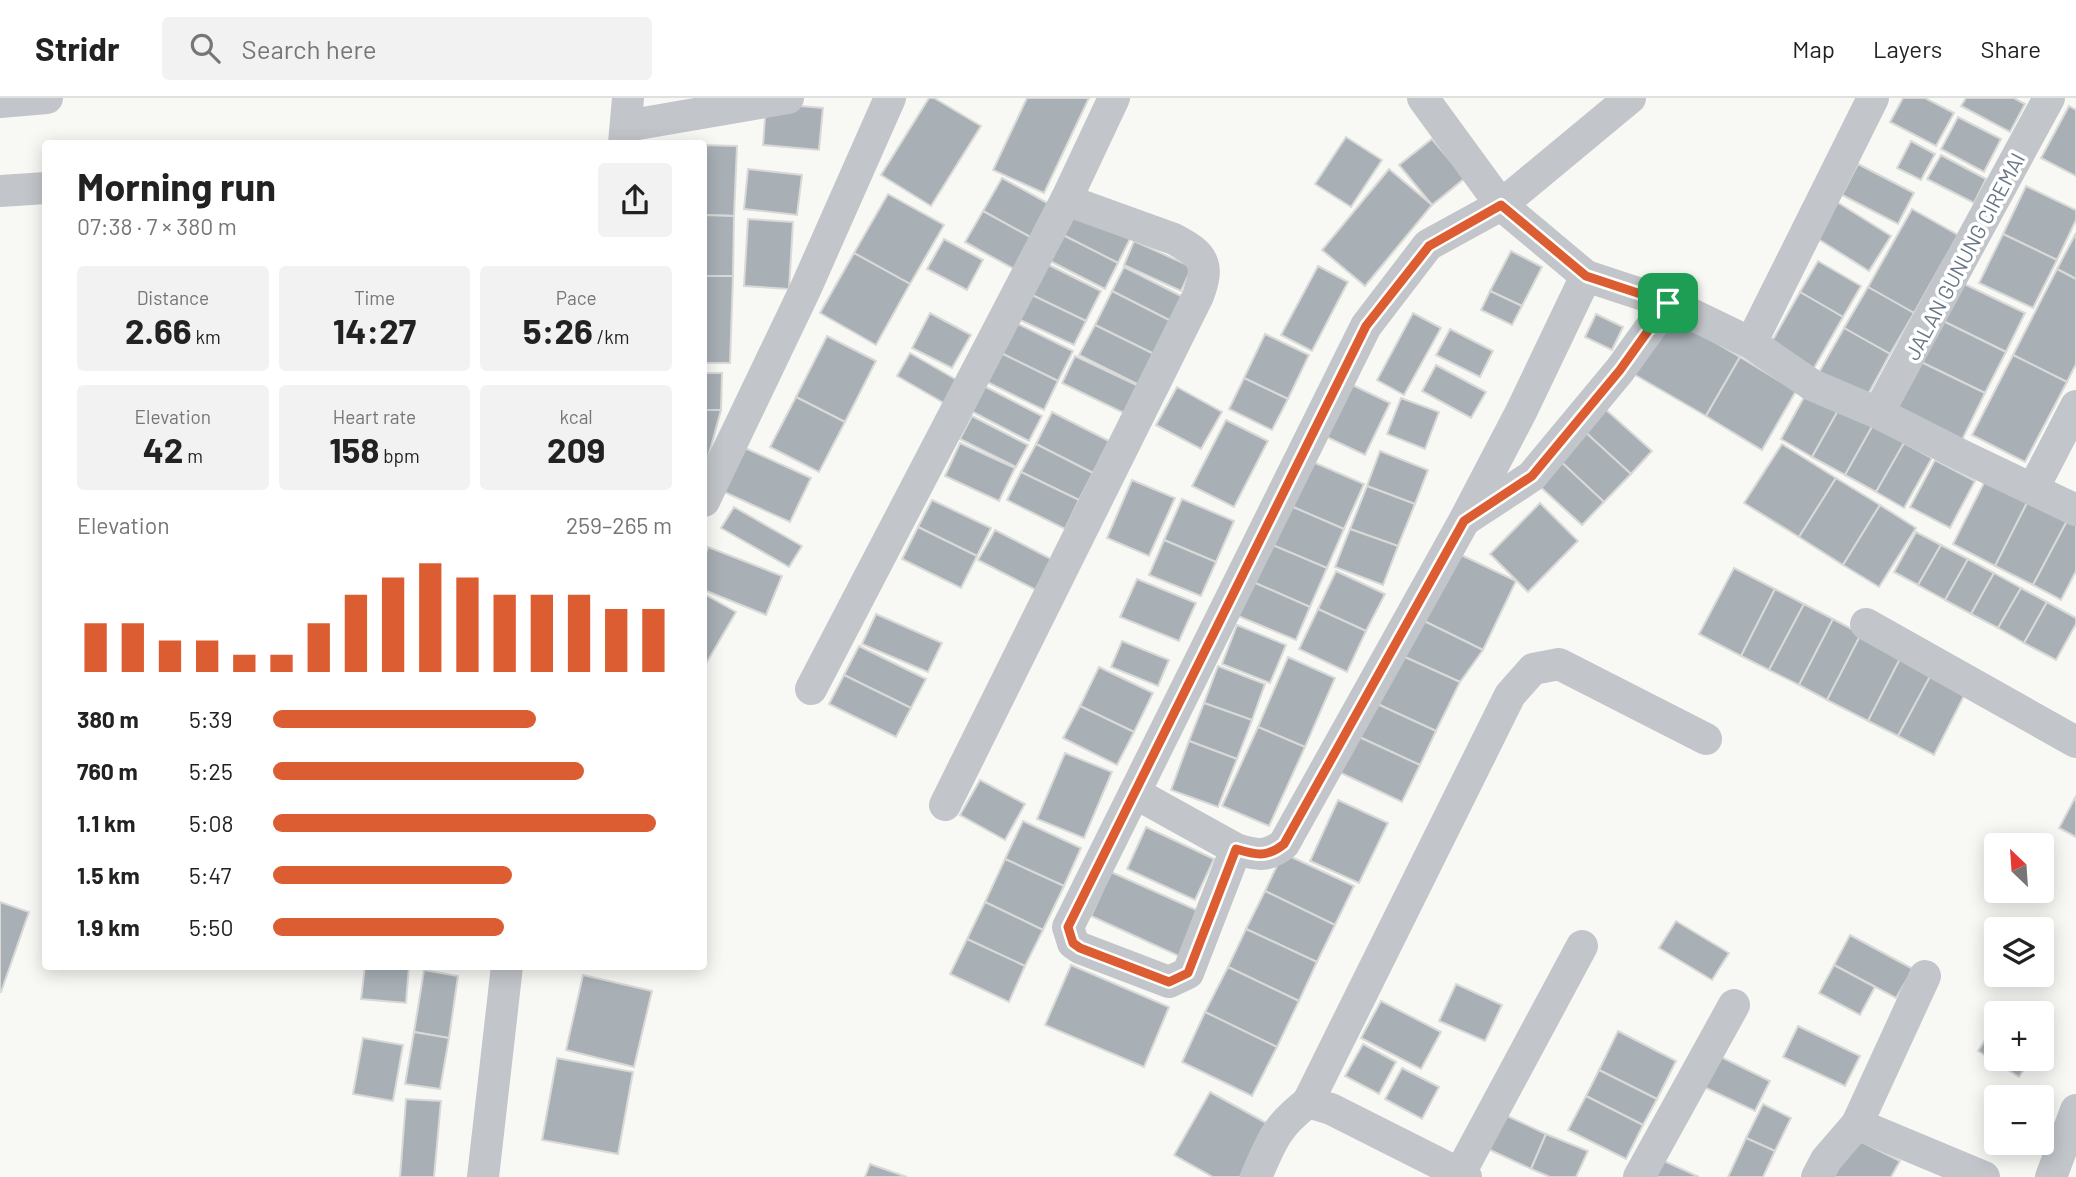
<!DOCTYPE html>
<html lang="en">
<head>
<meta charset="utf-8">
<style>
	body { margin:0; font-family:Barlow,sans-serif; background:#f2f2f2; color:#222; height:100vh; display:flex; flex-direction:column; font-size:26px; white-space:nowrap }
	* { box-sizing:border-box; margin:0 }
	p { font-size:23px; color:#767676 }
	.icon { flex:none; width:38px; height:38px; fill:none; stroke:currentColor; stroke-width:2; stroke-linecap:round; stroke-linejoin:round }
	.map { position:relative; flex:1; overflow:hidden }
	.drawer { position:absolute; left:42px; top:42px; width:665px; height:830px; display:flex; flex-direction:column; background:#fff; border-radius:7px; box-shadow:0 4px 18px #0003 }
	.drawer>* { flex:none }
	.needle { width:46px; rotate:335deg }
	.buttons { position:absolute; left:1984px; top:735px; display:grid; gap:14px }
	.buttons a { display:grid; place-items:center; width:70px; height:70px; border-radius:7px; background:#fff; box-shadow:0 4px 18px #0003; font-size:35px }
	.pin { position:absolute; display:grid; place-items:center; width:60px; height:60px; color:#fff; margin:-30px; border-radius:14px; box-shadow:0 4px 10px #0006 }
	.round { display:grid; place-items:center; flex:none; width:74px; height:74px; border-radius:7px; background:#f2f2f2 }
	.overview { display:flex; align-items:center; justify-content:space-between; height:119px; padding:0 35px }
	h1 { font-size:38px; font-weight:700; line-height:52px }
	.metrics { display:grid; grid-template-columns:repeat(3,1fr); gap:10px; height:119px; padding:7px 35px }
	.metrics div { display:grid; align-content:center; border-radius:7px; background:#f2f2f2; text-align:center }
	.metrics b { font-size:35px; font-weight:700 }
	.metrics small { font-size:19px; font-weight:400 }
	.metrics p { font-size:19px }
	.chart { height:196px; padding:14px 35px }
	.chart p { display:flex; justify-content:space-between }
	.chart svg { width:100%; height:126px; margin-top:7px; stroke:#dc5d31; stroke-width:6 }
	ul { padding:0 35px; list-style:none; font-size:23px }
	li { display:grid; grid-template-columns:112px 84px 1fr; align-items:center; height:52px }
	li i { height:18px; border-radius:9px; background:#dc5d31 }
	header { display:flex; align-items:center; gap:42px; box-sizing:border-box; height:98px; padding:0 35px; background:#fff; border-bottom:2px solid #e0e0e0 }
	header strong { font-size:33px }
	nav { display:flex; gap:38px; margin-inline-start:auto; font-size:24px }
	.search { width:490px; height:63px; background:#f2f2f2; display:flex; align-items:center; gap:18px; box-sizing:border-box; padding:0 24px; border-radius:7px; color:#767676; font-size:26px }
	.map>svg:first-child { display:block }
	.building { fill:#a8b0b6; stroke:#d9dad8; stroke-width:2 }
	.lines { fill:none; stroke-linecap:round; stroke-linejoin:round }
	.minor { stroke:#c2c5c9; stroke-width:32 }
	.route-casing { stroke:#fff; stroke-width:14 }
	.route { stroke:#dc5d31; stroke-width:9 }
	.labels { text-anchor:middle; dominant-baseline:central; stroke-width:7; stroke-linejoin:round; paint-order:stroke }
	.street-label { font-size:21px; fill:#687785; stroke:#fff }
</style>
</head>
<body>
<header>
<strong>Stridr</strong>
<div class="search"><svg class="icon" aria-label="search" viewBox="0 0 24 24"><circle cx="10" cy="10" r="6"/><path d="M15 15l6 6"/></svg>Search here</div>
<nav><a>Map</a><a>Layers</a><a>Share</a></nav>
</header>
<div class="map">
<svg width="2076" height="1079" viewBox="0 0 2076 1079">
	<rect width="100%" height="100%" fill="#f8f8f5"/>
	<g class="building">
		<polygon points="929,0 934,0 981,28 931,108 881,77"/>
		<polygon points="1027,0 1089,0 1044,95 993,72"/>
		<polygon points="1903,0 1925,0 1954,15 1936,48 1890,24"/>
		<polygon points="1966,0 2014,0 2025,6 2010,34 1961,8"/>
		<polygon points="766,5 823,10 819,52 763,47"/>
		<polygon points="2069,8 2076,12 2076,78 2041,60"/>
		<polygon points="1958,19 2001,41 1984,74 1941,51"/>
		<polygon points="1346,39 1382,62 1351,109 1315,86"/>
		<polygon points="1432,41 1465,80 1432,107 1399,67"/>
		<polygon points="1911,43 1935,56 1921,82 1897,70"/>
		<polygon points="704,47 737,48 734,118 704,117"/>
		<polygon points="1941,57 1986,81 1974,105 1927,81"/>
		<polygon points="1858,66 1914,95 1898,126 1842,97"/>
		<polygon points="748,71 802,77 797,117 744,111"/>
		<polygon points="1389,71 1432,107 1365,188 1322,152"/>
		<polygon points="1002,80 1051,107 1032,140 983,113"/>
		<polygon points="2026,88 2076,112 2076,122 2057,162 2003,136"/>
		<polygon points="888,96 944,127 910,186 854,155"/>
		<polygon points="1837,104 1891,138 1869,173 1815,139"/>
		<polygon points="1912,111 1958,137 1914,215 1868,189"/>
		<polygon points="1073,112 1130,141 1118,165 1061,136"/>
		<polygon points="983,113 1032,140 1014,171 965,144"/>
		<polygon points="704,117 734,118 733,178 704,178"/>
		<polygon points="748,121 793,124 789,191 744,188"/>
		<polygon points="2076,135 2076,181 2057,171"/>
		<polygon points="1061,136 1118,165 1105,191 1048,162"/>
		<polygon points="2003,136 2057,162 2033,210 1979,185"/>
		<polygon points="944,141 983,162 967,192 927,171"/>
		<polygon points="1134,143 1192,169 1181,193 1124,167"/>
		<polygon points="1511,153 1542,169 1522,208 1490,193"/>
		<polygon points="854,155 910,186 876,247 820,215"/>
		<polygon points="1818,163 1861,188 1843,219 1800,194"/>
		<polygon points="1045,165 1101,193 1086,223 1030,196"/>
		<polygon points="1318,168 1348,184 1312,253 1281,237"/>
		<polygon points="1124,169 1185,200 1173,224 1112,193"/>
		<polygon points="2057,171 2076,181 2076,266 2067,284 2013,257"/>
		<polygon points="704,178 733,178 730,265 704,265"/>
		<polygon points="1958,183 2025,215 2006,254 1939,221"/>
		<polygon points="1868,189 1914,215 1890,256 1844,230"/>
		<polygon points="1112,193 1173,224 1156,257 1095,227"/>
		<polygon points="1490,193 1522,208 1512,227 1481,212"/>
		<polygon points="1800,194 1843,219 1810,277 1767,252"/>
		<polygon points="1030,196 1086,223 1074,247 1018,221"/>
		<polygon points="930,215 971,237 952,270 912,250"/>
		<polygon points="1413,215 1441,230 1404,297 1377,282"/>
		<polygon points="1664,215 1740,259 1706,318 1630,274"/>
		<polygon points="1596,216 1623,229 1612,252 1585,239"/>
		<polygon points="1939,221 2006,254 1985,295 1919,263"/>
		<polygon points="1016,225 1073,253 1058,283 1001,255"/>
		<polygon points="1095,227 1156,257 1141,288 1079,257"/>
		<polygon points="1844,230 1890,256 1865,302 1818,276"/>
		<polygon points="1450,231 1493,253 1480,279 1436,257"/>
		<polygon points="1265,236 1309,257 1288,301 1244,280"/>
		<polygon points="827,238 876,263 845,324 796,299"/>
		<polygon points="910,255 962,285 949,308 897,278"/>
		<polygon points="1001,255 1058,283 1044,312 987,284"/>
		<polygon points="2013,257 2067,284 2025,364 1972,337"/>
		<polygon points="1075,258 1143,290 1130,318 1062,285"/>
		<polygon points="1740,259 1796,293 1762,352 1706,318"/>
		<polygon points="1919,263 1985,295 1958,350 1891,318"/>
		<polygon points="1436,267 1486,294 1471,320 1422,293"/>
		<polygon points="704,275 722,275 721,312 704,312"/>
		<polygon points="1244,280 1288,301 1272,332 1229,311"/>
		<polygon points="1342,282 1390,305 1365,357 1316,334"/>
		<polygon points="984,288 1042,318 1029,343 971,313"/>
		<polygon points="1177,289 1222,314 1201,351 1156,327"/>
		<polygon points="1808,292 1840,309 1812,359 1781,341"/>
		<polygon points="796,299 845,324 819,374 770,349"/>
		<polygon points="1401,300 1439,314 1425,351 1387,336"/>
		<polygon points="1840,309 1873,327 1845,377 1812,359"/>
		<polygon points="1604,310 1652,353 1631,376 1583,332"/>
		<polygon points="704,312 721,312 704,374"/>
		<polygon points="1052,314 1109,343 1093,375 1036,346"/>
		<polygon points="972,318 1028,347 1016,369 960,341"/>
		<polygon points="1226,322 1268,343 1234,409 1192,388"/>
		<polygon points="1873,327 1904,345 1876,394 1845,377"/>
		<polygon points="1583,332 1631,376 1604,404 1557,360"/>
		<polygon points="960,345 1015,370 999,403 945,378"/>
		<polygon points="1904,345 1932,360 1904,410 1876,394"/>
		<polygon points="1036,346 1093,375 1079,402 1021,374"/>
		<polygon points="1782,346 1836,380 1799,439 1744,405"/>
		<polygon points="743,349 811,380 790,424 722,393"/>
		<polygon points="1380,353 1428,372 1415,406 1367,388"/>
		<polygon points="1557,360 1604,404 1582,427 1535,384"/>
		<polygon points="1306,361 1364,386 1344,431 1286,406"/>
		<polygon points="1935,362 1975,383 1950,430 1910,409"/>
		<polygon points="1021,374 1079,402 1065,431 1007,402"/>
		<polygon points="1987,379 2029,401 1995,468 1953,446"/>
		<polygon points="1836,380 1880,407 1843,467 1799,439"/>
		<polygon points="1132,382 1175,400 1149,458 1107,440"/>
		<polygon points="1367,388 1415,406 1398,448 1350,431"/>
		<polygon points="1182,401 1234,423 1216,464 1164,442"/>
		<polygon points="2029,401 2068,421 2033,487 1995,468"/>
		<polygon points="932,402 991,430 977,458 918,429"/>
		<polygon points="1540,405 1578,443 1528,494 1490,456"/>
		<polygon points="1286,406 1344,431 1327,470 1270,446"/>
		<polygon points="1880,407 1916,430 1879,489 1843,467"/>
		<polygon points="734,409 802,448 789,469 721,430"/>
		<polygon points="2068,421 2076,425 2076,473 2061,502 2033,487"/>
		<polygon points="918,429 977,458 961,490 902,461"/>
		<polygon points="1350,431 1398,448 1383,487 1335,469"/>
		<polygon points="995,432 1053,462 1036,492 978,462"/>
		<polygon points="1916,434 1941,447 1918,487 1894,474"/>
		<polygon points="1164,442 1216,464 1201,498 1149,477"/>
		<polygon points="1270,446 1327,470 1310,509 1253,484"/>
		<polygon points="1941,447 1968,461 1945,502 1918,487"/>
		<polygon points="708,449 782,478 766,517 704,492 704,460"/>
		<polygon points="1453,453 1516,483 1483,552 1418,520"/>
		<polygon points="1968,461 1994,475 1971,516 1945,502"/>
		<polygon points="1734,470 1775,491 1741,558 1699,536"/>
		<polygon points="1336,473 1385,496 1366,533 1318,511"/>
		<polygon points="1994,475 2021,490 1998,530 1971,516"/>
		<polygon points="1137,481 1196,505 1179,543 1120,519"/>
		<polygon points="1253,484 1310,509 1296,542 1238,518"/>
		<polygon points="2021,490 2047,504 2024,545 1998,530"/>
		<polygon points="1775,491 1804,506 1769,572 1741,558"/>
		<polygon points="704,496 736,514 704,569"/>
		<polygon points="2047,504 2076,520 2076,526 2056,562 2024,545"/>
		<polygon points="1804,506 1833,521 1799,587 1769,572"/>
		<polygon points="1318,511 1366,533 1347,574 1299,551"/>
		<polygon points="876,516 942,545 928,574 862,546"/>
		<polygon points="1418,520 1483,552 1460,584 1396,555"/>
		<polygon points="1833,521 1861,536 1827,602 1799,587"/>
		<polygon points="1237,527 1286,547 1270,585 1222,566"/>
		<polygon points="1861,536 1902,557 1868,623 1827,602"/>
		<polygon points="1122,543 1169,562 1158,588 1111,569"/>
		<polygon points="859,548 926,581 911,610 844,577"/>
		<polygon points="1396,555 1460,584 1436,633 1373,604"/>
		<polygon points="1902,557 1933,573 1898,638 1868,623"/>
		<polygon points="1288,559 1335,580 1305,649 1258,629"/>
		<polygon points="1218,568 1265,586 1252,622 1204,605"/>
		<polygon points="1099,569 1153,595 1134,634 1080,608"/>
		<polygon points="1933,573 1968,590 1934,657 1898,638"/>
		<polygon points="844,577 911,610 896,639 829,606"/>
		<polygon points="1373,604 1436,633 1420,667 1357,638"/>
		<polygon points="1204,605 1252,622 1237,661 1189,643"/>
		<polygon points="1080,608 1134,634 1117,667 1063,640"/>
		<polygon points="1258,629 1305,649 1269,728 1222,708"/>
		<polygon points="1357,638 1420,667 1402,704 1339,674"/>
		<polygon points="1189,643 1237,661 1218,709 1171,692"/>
		<polygon points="1065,655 1112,674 1084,740 1037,721"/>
		<polygon points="980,682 1025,706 1005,742 960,717"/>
		<polygon points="2076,698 2076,739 2059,730"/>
		<polygon points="1338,702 1388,725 1359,785 1310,763"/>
		<polygon points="1023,723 1081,750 1064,788 1005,761"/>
		<polygon points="1146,729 1214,761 1195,802 1127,771"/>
		<polygon points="1283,755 1354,788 1335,827 1265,793"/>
		<polygon points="1005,761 1064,788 1043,832 985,804"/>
		<polygon points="1111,774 1201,814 1181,859 1091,818"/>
		<polygon points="1265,793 1335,827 1317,864 1246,831"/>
		<polygon points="0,804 29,814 1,894 0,894"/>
		<polygon points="985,804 1043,832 1025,868 967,841"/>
		<polygon points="1676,823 1729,855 1712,882 1659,850"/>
		<polygon points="1246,831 1317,864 1299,903 1228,869"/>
		<polygon points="1850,837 1913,871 1896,900 1834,867"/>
		<polygon points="967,841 1025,868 1009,904 950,876"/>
		<polygon points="1071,867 1169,909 1144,969 1045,927"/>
		<polygon points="1834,867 1875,889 1860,917 1819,895"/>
		<polygon points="365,868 409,868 406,905 361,901"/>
		<polygon points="1228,869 1299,903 1277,949 1205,914"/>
		<polygon points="424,872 458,878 449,940 414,934"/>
		<polygon points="583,877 652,893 634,969 566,952"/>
		<polygon points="1456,886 1502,907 1485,943 1439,923"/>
		<polygon points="1381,903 1441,934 1421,971 1361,940"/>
		<polygon points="1205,914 1277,949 1252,998 1182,964"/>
		<polygon points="1996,925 1997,961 2031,961 2019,979 1978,953"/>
		<polygon points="1798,928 1860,958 1845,988 1783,959"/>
		<polygon points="1618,933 1676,963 1657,1001 1599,972"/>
		<polygon points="414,934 449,940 440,991 405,986"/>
		<polygon points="363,940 403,947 393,1003 353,996"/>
		<polygon points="1363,946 1396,964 1379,996 1345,978"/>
		<polygon points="1719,958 1770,983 1755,1013 1704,989"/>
		<polygon points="557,960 633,974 618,1056 542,1042"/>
		<polygon points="1402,970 1439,989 1422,1021 1385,1001"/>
		<polygon points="1599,972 1657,1001 1643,1027 1586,998"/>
		<polygon points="1210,994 1270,1027 1240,1079 1213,1079 1174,1057"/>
		<polygon points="1586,998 1643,1027 1626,1061 1568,1032"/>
		<polygon points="406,1001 441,1003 434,1079 400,1079"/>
		<polygon points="1763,1006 1791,1020 1775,1053 1746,1040"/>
		<polygon points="1503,1016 1546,1036 1531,1071 1488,1051"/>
		<polygon points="1546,1036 1588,1053 1576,1079 1550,1079 1531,1071"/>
		<polygon points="1746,1040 1775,1053 1763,1079 1728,1079"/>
		<polygon points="1854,1040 1900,1063 1891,1079 1834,1079"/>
		<polygon points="1662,1062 1699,1079 1654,1079"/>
		<polygon points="870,1066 907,1079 865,1079"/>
	</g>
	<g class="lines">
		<g class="minor">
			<polyline points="1423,0 1501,107 1586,178 1668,205 1751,245 1812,287 1878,315 1967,360 2076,412"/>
			<polyline points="0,4 47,0"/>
			<polyline points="626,28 788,0"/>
			<polyline points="624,46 628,0"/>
			<polyline points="0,93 46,90"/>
			<path d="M1586 178 1521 314 1464 423 1284 746C1267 760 1256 757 1236 751L1188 875 1169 884 1080 850 1073 845 1068 829 1366 228 1428 147 1501 107 1630 0"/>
			<polyline points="1751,245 1873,0"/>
			<polyline points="1878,315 2049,0"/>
			<polyline points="2033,391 2076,308"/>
			<polyline points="704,403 805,192 890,0"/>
			<polyline points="1465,422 1532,378 1620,272 1668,205"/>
			<polyline points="1866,526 2076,644"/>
			<polyline points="811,591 1066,102 1114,0"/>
			<polyline points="1135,695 1236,751"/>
			<path d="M945 707 1198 198C1210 166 1204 157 1174 141L1066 102"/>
			<polyline points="1308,1004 1510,597 1533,571 1559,566 1706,641"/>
			<polyline points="1857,1026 1925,878"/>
			<polyline points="1460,1075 1582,848"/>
			<polyline points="483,1079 507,868"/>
			<path d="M1256 1079C1272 1042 1276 1029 1308 1004L1331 1011 1466 1079"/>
			<polyline points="1639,1079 1734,907"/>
			<polyline points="1817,1079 1826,1062 1857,1026 1984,1079"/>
			<polyline points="2051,1079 2076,1012"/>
		</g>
	</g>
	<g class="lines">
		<defs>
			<path id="route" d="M1501 107 1586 178 1668 205 1620 272 1532 378 1464 423 1284 746C1267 760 1256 757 1236 751L1188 875 1169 884 1080 850 1073 845 1068 829 1366 228 1429 148Z"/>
		</defs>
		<use href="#route" class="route-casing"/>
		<use href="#route" class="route"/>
	</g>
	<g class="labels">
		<g class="street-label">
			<text transform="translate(1964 158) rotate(-62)">JALAN GUNUNG CIREMAI</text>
		</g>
	</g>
</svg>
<div class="buttons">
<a><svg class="needle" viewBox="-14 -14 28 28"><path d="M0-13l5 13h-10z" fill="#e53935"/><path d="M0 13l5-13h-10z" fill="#767676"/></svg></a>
<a><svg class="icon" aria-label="layers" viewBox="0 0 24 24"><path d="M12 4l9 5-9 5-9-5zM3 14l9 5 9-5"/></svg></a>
<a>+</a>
<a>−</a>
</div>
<div class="pin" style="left:1668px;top:205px;background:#1e9e55"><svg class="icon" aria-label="arrive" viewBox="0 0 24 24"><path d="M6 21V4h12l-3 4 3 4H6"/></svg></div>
<section class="drawer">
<div class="overview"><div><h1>Morning run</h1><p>07:38 · 7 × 380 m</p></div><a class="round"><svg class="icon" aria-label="share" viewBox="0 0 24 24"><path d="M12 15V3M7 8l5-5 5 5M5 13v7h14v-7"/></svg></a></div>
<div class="metrics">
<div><p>Distance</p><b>2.66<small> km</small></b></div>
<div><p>Time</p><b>14:27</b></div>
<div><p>Pace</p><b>5:26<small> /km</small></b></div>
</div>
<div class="metrics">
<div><p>Elevation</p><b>42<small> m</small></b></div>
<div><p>Heart rate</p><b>158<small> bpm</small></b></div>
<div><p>kcal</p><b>209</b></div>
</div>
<div class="chart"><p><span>Elevation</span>259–265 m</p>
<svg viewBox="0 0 160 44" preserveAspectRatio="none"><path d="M5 44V27M15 44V27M25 44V33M35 44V33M45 44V38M55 44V38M65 44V27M75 44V17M85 44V11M95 44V6M105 44V11M115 44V17M125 44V17M135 44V17M145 44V22M155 44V22"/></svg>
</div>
<ul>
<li><b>380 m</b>5:39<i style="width:66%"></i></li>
<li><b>760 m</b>5:25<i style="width:78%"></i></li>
<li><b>1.1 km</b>5:08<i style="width:96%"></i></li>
<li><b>1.5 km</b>5:47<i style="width:60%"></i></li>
<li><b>1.9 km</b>5:50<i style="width:58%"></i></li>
</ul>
</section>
</div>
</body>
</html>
